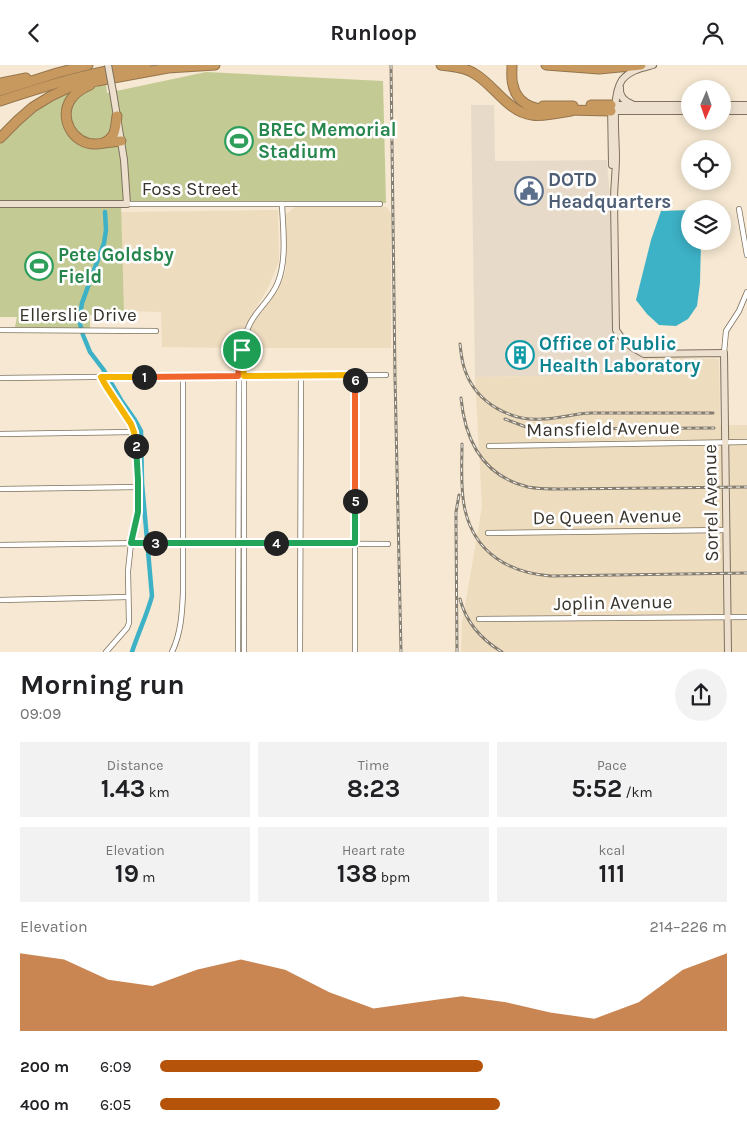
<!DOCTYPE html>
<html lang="en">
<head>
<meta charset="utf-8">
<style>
	body { margin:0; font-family:Karla,sans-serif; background:#f2f2f2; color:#202124; height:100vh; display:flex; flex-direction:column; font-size:19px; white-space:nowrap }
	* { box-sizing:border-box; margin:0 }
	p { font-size:16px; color:#757577 }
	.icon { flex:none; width:28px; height:28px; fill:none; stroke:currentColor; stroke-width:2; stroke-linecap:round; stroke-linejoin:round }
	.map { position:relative; height:587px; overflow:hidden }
	.side { display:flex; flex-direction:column; background:#fff; flex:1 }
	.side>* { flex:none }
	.needle { width:32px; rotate:182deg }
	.controls { position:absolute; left:681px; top:15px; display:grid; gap:10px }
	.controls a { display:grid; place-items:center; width:50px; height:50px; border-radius:50%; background:#fff; box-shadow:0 2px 12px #0003; font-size:25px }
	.pin { position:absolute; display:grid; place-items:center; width:42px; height:42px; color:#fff; margin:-21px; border:2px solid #fff; border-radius:50%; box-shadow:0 1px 5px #0007 }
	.km { position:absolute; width:25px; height:25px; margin:-12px; border-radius:50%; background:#222; color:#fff; font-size:14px; line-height:25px; text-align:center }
	.round { display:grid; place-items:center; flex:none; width:52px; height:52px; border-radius:26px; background:#f2f2f2 }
	.headline { display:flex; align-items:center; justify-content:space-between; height:85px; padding:0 20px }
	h1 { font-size:28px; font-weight:700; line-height:38px }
	.metrics { display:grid; grid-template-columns:repeat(3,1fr); gap:8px; height:85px; padding:5px 20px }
	.metrics div { display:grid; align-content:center; border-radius:0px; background:#f2f2f2; text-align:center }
	.metrics b { font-size:25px; font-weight:700 }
	.metrics small { font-size:14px; font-weight:400 }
	.metrics p { font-size:14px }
	.chart { height:140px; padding:10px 20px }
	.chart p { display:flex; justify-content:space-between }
	.chart svg { width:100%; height:90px; margin-top:5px; fill:#b45309; opacity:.7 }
	ul { padding:0 20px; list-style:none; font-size:16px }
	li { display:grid; grid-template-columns:80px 60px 1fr; align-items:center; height:38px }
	li i { height:12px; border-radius:6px; background:#b45309 }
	header { display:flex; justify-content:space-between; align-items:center; height:65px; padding:0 20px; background:#fff; font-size:22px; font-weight:700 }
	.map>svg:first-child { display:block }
	.commercial { fill:#e8dac8 }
	.built { fill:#eedcbf }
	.green { fill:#c4ca94 }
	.water { fill:#3db1c6 }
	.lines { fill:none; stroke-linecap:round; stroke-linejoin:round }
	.canal { stroke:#3db1c6; stroke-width:4.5 }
	.street-casing { stroke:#7e715e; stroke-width:6 }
	.secondary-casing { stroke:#7e715e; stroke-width:8 }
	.highway-casing { stroke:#95754d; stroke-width:11 }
	.street { stroke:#fff; stroke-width:4.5 }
	.secondary { stroke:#eee0cf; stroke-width:6 }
	.highway { stroke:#c7995f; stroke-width:9 }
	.rail-casing { stroke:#867e70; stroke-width:3 }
	.rail { stroke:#fff; stroke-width:1; stroke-dasharray:4; stroke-linecap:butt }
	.secondary-bridge-casing { stroke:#7e715e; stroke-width:8; stroke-linecap:butt }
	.secondary-bridge { stroke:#eee0cf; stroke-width:6 }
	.split-1-casing { stroke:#fff; stroke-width:10 }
	.split-2-casing { stroke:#fff; stroke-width:10 }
	.split-3-casing { stroke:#fff; stroke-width:10 }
	.split-4-casing { stroke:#fff; stroke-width:10 }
	.split-5-casing { stroke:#fff; stroke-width:10 }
	.split-6-casing { stroke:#fff; stroke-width:10 }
	.split-7-casing { stroke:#fff; stroke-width:10 }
	.split-1 { stroke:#f0652b; stroke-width:6 }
	.split-2 { stroke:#f5b400; stroke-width:6 }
	.split-3 { stroke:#22a559; stroke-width:6 }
	.split-4 { stroke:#22a559; stroke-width:6 }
	.split-5 { stroke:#22a559; stroke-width:6 }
	.split-6 { stroke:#f0652b; stroke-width:6 }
	.split-7 { stroke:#f5b400; stroke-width:6 }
	.labels { text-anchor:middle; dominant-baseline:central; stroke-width:5; stroke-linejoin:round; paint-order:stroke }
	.leisure-label { font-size:19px; font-weight:bold; fill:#27864d; stroke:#fff; text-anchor:start }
	.service-label { font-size:19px; font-weight:bold; fill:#4e5e75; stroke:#fff; text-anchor:start }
	.street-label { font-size:19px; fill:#38332b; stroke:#fff }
	.culture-label { font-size:19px; font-weight:bold; fill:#0d838f; stroke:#fff; text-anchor:start }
</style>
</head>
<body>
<header><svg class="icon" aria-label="back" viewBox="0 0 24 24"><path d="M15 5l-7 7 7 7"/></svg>Runloop<svg class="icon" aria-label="person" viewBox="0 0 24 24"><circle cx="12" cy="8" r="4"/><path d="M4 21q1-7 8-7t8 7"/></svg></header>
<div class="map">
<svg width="747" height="587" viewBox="0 0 747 587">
	<rect width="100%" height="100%" fill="#f6e8d2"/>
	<polygon class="commercial" points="471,40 494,40 495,96 607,95 611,147 614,274 644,292 645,310 475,312"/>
	<g class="built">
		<polygon points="295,142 387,142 391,149 391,283 245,283 248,270 254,257 270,237 279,223 286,205 285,150"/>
		<polygon points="278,145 279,196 269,221 245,261 236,283 162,282 161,247 124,246 121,147"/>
		<polygon points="644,292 719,294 720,360 747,360 747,587 461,587 462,558 482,442 475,312 644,310"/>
	</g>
	<polygon class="green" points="206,7 383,16 386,138 121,138 124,246 90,250 90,263 15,262 17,252 0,252 0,78 17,60 54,32 106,19 107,28"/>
	<polygon class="water" points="690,145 690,176 701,176 700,218 697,241 688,254 676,261 659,260 647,249 636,235 651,175 661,146"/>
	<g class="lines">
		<path class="canal" d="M105 147 106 165 104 178 82 238 80 251V259L83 270 90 287 103 304 121 335 135 355 141 366 142 418 152 531C147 550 138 568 132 587"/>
		<defs>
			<g id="street">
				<polyline points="127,139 380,139"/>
				<polyline points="739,144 747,190"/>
				<polyline points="0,265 156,266"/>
				<polyline points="724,288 726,266 739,246 747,227"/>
				<polyline points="242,289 244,311 244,587"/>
				<polyline points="355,311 355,587"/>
				<polyline points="101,312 106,321 131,359 135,374 138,406 138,447 131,478 128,506 129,558 127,563 106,587"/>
				<polyline points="0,313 183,311 386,310"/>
				<polyline points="0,369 134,367"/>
				<polyline points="489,381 747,377"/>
				<polyline points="0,424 138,422"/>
				<polyline points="488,468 726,465"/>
				<polyline points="0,480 144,478 388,479"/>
				<polyline points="0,535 128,532"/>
				<polyline points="479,554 747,552"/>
				<path d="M172 587C181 568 182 549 183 528V311"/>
				<path d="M238 587 239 304C241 287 244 266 254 252 262 240 273 231 278 217 287 194 283 164 282 139"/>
				<polyline points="300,587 301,311"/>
			</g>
			<g id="secondary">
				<path d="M653 0C642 3 630 5 622 15 611 31 616 72 616 92 616 107 614 121 614 135L616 265C622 276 632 283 644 289L724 288 728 587"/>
				<path d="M620 23C619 31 624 36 632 39"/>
				<polyline points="722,40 747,40"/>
				<polyline points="614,46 690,46"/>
				<polyline points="722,46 747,46"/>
				<polyline points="612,100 611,40 690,40"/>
				<polyline points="0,139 127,139 124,95 113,27"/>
			</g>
			<g id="highway">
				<path d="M441 0C453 2 465 2 475 9 494 20 508 47 532 50 544 52 559 48 571 46"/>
				<path d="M512 0C512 7 511 14 513 20 517 39 534 45 551 45"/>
				<polyline points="546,0 599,4 641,0"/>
				<polyline points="0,18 26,13"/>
				<path d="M90 20C83 23 76 27 71 34 58 53 73 80 96 79 103 79 109 76 113 70 116 65 116 57 117 51"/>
				<polyline points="0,26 57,8 88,0"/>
				<path d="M0 36C48 20 96 5 146 0"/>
				<polyline points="591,40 611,40"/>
				<polyline points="543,41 573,41"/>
				<polyline points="566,45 611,46"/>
				<polyline points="0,73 18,55 33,42 51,31 70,22 97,16 168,3 215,0"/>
				<polyline points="104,78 121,76"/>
			</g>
		</defs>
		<use href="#street" class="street-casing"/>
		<use href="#secondary" class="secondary-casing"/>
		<use href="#highway" class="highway-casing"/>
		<use href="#street" class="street"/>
		<use href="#secondary" class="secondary"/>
		<use href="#highway" class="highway"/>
		<defs>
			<g id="rail">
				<polyline points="391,0 395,312 401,587"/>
				<path d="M460 279C461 289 462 299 466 308 478 339 511 356 542 354 559 354 575 348 591 348 632 348 673 348 713 348"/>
				<path d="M461 333C465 375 483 411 528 422 538 424 549 424 559 424L747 422"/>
				<polyline points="505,354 526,362 536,364 714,363"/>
				<path d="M462 379C462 400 460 424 465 445 475 488 509 508 551 511L747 508"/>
				<path d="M460 534C466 557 482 575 502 587"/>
				<polyline points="457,587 456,459 456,447 459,430"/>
			</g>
		</defs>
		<use href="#rail" class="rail-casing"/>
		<use href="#rail" class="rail"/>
		<defs>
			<polyline id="secondary-bridge" points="108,0 113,27"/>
		</defs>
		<use href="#secondary-bridge" class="secondary-bridge-casing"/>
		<use href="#secondary-bridge" class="secondary-bridge"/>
	</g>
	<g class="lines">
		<defs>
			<polyline id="split-1" points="144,312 238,311 240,294 242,285"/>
			<polyline id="split-2" points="136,381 134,367 131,359 106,321 101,312 144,312"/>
			<polyline id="split-3" points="136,381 138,415 138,447 131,478 155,478"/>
			<polyline id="split-4" points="155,478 276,478"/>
			<polyline id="split-5" points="276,478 355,478 355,436"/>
			<polyline id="split-6" points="355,315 355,436"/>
			<polyline id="split-7" points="242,285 244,311 355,310 355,315"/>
		</defs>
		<use href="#split-1" class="split-1-casing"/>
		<use href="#split-2" class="split-2-casing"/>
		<use href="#split-3" class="split-3-casing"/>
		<use href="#split-4" class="split-4-casing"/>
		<use href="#split-5" class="split-5-casing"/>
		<use href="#split-6" class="split-6-casing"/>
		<use href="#split-7" class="split-7-casing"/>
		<use href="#split-1" class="split-1"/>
		<use href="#split-2" class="split-2"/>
		<use href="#split-3" class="split-3"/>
		<use href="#split-4" class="split-4"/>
		<use href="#split-5" class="split-5"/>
		<use href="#split-6" class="split-6"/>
		<use href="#split-7" class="split-7"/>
	</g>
	<defs>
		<symbol id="stadium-ring" viewBox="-11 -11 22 22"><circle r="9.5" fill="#fff" stroke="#2e9e5b" stroke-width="1.5"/><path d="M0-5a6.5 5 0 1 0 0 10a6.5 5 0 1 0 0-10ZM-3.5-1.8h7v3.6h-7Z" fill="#2e9e5b"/></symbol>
		<symbol id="civic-ring" viewBox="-11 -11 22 22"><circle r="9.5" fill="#fff" stroke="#5c6f8a" stroke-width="1.5"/><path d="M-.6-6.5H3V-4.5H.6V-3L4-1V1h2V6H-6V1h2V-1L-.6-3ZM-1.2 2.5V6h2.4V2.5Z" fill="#5c6f8a"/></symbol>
		<symbol id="building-ring" viewBox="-11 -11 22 22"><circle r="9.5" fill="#fff" stroke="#0f9aa8" stroke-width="1.5"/><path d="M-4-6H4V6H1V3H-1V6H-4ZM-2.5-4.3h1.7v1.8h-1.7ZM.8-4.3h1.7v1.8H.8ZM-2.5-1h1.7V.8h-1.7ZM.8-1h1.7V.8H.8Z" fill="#0f9aa8"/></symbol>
	</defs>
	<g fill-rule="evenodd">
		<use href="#stadium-ring" x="223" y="60" width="32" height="32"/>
		<use href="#civic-ring" x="513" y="110" width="32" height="32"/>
		<use href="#stadium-ring" x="23" y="185" width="32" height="32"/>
		<use href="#building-ring" x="504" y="274" width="32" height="32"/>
	</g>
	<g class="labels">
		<g class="leisure-label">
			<text x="258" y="65">BREC Memorial<tspan x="258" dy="22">Stadium</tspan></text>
			<text x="58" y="190">Pete Goldsby<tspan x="58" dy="22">Field</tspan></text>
		</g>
		<g class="service-label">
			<text x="548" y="115">DOTD<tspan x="548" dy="22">Headquarters</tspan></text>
		</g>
		<g class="street-label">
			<text x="190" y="124">Foss Street</text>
			<text x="78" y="250">Ellerslie Drive</text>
			<text transform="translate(603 364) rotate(-1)">Mansfield Avenue</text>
			<text transform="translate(711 438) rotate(-91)">Sorrel Avenue</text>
			<text transform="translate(607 452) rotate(-1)">De Queen Avenue</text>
			<text transform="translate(613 538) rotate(-1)">Joplin Avenue</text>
		</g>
		<g class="culture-label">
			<text x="539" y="279">Office of Public<tspan x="539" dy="22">Health Laboratory</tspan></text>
		</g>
	</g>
</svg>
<div class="controls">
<a><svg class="needle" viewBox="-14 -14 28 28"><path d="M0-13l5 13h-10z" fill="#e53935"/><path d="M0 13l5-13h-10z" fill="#757577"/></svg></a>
<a><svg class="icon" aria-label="locate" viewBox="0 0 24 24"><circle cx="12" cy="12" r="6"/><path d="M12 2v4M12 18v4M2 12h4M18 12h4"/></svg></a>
<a><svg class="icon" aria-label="layers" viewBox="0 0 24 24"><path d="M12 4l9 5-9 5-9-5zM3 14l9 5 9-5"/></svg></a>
</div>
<div class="pin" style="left:242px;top:285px;background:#1e9e55"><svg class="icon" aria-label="arrive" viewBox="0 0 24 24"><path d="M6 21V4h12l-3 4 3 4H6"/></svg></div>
<b class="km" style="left:144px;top:312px">1</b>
<b class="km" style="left:136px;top:381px">2</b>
<b class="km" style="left:155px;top:478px">3</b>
<b class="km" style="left:276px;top:478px">4</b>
<b class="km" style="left:355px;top:436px">5</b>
<b class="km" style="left:355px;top:315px">6</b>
</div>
<section class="side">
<div class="headline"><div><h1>Morning run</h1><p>09:09</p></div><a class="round"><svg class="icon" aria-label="share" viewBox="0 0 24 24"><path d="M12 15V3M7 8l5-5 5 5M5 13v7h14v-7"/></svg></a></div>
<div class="metrics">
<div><p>Distance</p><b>1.43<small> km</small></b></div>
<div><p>Time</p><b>8:23</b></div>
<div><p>Pace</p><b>5:52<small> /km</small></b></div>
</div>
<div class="metrics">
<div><p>Elevation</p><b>19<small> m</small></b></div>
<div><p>Heart rate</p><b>138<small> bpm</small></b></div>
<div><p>kcal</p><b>111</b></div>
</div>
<div class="chart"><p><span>Elevation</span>214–226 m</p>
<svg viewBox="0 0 160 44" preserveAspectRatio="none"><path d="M0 44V6L10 9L20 19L30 22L40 14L50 9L60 14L70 25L80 33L90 30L100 27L110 30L120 35L130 38L140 30L150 14L160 6V44z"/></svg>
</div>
<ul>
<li><b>200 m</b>6:09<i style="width:57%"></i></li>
<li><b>400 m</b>6:05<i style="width:60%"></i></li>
</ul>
</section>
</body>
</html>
